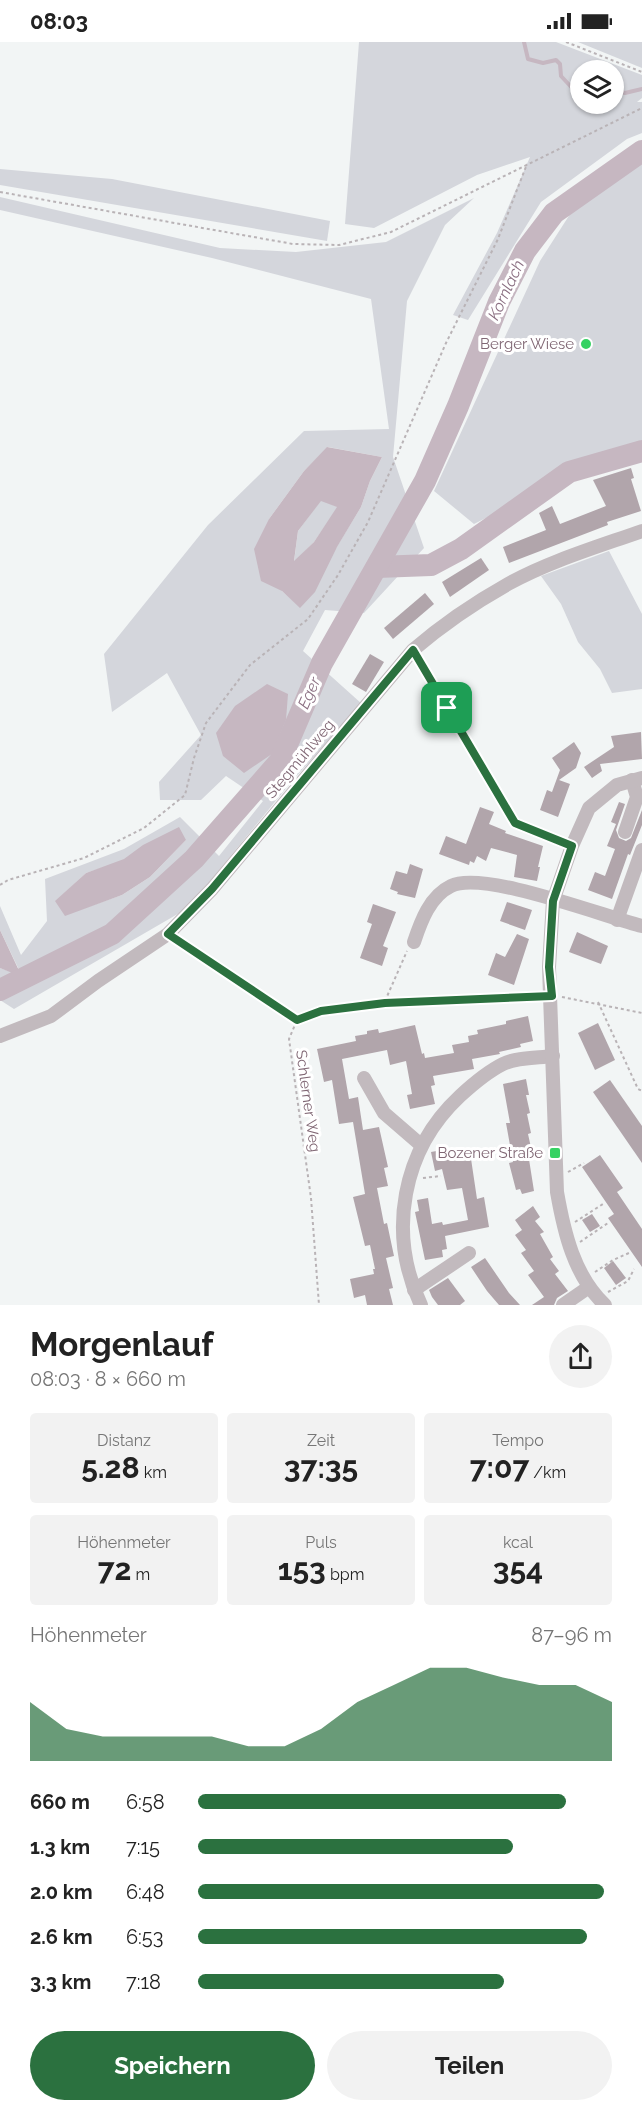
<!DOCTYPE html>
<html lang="de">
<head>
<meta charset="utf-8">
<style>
	body { margin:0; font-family:Raleway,sans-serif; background:#f2f2f2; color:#222; height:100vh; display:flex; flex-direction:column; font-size:22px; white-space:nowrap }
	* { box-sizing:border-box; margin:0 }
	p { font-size:20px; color:#767676 }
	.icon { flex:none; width:33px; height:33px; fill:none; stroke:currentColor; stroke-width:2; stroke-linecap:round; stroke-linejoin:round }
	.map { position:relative; height:1263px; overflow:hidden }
	.panel { display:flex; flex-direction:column; background:#fff; flex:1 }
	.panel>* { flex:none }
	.controls { position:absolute; left:570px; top:18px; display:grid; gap:12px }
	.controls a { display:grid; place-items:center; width:54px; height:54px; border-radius:50%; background:#fff; box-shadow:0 2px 4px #0004; font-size:30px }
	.pin { position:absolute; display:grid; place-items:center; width:51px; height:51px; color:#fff; margin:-26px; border-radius:12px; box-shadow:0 3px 9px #0006 }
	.round { display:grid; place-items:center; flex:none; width:63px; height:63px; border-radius:32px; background:#f2f2f2 }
	.summary { display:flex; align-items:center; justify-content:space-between; height:102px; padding:0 30px }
	h1 { font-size:33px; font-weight:700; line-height:45px }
	.stats { display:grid; grid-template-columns:repeat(3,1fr); gap:9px; height:102px; padding:6px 30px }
	.stats div { display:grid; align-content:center; border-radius:6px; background:#f2f2f2; text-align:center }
	.stats b { font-size:30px; font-weight:700 }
	.stats small { font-size:16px; font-weight:400 }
	.stats p { font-size:16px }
	.chart { height:168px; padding:12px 30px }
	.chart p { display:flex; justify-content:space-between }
	.chart svg { width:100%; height:108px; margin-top:6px; fill:#2b713f; opacity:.7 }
	.action { display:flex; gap:12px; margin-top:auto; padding:12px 30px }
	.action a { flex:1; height:69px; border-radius:36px; background:#2b713f; color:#fff; font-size:24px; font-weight:700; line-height:69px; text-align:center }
	.action a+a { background:#f2f2f2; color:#222 }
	ul { padding:0 30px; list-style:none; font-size:20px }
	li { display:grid; grid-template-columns:96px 72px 1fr; align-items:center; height:45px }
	li i { height:15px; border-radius:8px; background:#2b713f }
	.status { display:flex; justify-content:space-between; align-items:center; height:42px; padding:0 30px; background:#fff; direction:ltr }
	.status svg { height:16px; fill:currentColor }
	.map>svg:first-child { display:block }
	.green { fill:#d4d6dc; fill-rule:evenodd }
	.water { fill:#c6b7c1; fill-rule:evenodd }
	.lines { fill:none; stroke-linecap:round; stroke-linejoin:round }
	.stream { stroke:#c6b7c1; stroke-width:4 }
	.river { stroke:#c6b7c1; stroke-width:22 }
	.building { fill:#b1a5ab }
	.path { stroke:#b9b3b6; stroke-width:2; stroke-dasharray:3 3; stroke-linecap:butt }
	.minor { stroke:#c2babe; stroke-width:14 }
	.route-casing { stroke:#fff; stroke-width:12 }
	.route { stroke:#2b713f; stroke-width:8 }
	.poi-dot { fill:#36d263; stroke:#fff; stroke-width:2 }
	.labels { text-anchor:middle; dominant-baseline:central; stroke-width:6; stroke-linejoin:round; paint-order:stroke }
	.poi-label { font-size:15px; fill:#806774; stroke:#fff; text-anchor:end }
	.street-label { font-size:15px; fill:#806774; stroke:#fff }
	.water-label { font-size:16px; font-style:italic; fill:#8a6e81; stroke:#fff }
</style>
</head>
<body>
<div class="status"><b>08:03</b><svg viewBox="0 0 49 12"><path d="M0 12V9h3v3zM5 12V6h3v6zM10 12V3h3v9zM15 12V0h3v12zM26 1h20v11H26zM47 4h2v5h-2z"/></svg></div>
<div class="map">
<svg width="642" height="1263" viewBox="0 0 642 1263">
	<rect width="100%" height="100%" fill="#f2f5f5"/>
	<g class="green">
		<path d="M359 0H556L642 33V56L637 60H642V91L627 97 541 160 468 278 453 273 497 191 530 115 477 133 374 186 345 182ZM580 28H614V62H580Z"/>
		<polygon points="578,0 642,0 642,26"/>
		<polygon points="642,121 642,413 571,433 474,482 434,449 540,219 572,169"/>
		<polygon points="0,127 112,137 330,179 327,199 0,143"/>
		<path d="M0 155 220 206 296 210 386 200 474 156 445 183 407 259 393 415 424 506 364 571 325 568 303 609 362 662 292 739 188 866 14 967 0 958V926L22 934 0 888V864L21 913 47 879 45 837 124 807 180 775 219 814 263 759 226 734 201 758H160L159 740 201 693 167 631 112 670 104 612 208 483 304 389 389 387 371 257 212 216 0 168ZM328 405 382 415 370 439 361 465 300 565 282 549 269 477 304 429ZM186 798 150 835 122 853 65 873 56 859 86 831Z"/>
		<polygon points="321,458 338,465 314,500 294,520 298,489"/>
		<polygon points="609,509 642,572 642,647 612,651 600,627 578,600 561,562 541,534"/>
	</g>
	<g class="water">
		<path d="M327 405 382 415 370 439 361 465 337 505 315 550 300 566 282 549 261 539 254 507 269 477 304 429ZM321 459 337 465 314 500 294 519 298 489Z"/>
		<polygon points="267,642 288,652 286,678 272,712 244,731 223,714 216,691 235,664"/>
		<polygon points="179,785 186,798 150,835 122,853 65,874 55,859 86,831 124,817 143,803"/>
		<polygon points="0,888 22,935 0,926"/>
	</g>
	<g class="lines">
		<g class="stream">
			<polyline points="524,0 528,17 543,21 556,18 560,22 561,34 574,48 580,45"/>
			<polyline points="614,48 625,51 642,47"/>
		</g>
		<g class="river">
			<polyline points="377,525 431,523 461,507 569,430 642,409"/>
			<polyline points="0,948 112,892 194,817 280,719 322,621 425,439 458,364 499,260 525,209 554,171 642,109"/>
		</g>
	</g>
	<g class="building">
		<polygon points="631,426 634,436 631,437 641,469 607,480 608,483 509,521 503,505 546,488 539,471 552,464 560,482 606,464 593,438"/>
		<polygon points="481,516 489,528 450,555 442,540"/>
		<polygon points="425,551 434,562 393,597 384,586"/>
		<polygon points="370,612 384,620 366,650 352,642"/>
		<polygon points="641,690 642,717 600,722 602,729 592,736 584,725 614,705 611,694"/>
		<polygon points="574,700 581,711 576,726 559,738 570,742 558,775 540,768 547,748 552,750 560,728 552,716"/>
		<polygon points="619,760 625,762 616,788 619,796 626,799 631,796 642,768 642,783 630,813 628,812 612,857 588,848 595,830 605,834 615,807 607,804 616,782 611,780"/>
		<polygon points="480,765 494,770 489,782 506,789 505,791 543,804 538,825 540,825 537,839 514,835 517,813 491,806 486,819 477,814 474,821 470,819 469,823 439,812 446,794 466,802"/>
		<polygon points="410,822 423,827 415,856 397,852 398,850 390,847 396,829 407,832"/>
		<polygon points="507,860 532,868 525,888 500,879"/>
		<polygon points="373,862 396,870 383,904 388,906 382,924 360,916 372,882 367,880"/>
		<polygon points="577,890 608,904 601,922 569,910"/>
		<polygon points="517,892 529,897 514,943 488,933 496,911 505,915"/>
		<polygon points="528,974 533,999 520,1002 521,1005 499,1010 500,1012 472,1017 474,1027 433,1034 435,1043 431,1044 435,1062 410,1067 407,1053 412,1052 406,1019 390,1023 387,1008 342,1017 349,1057 358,1055 363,1088 379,1085 388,1125 384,1126 388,1144 377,1146 384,1182 387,1181 394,1214 386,1216 393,1246 389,1247 393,1263 367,1263 365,1253 354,1256 350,1237 374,1232 373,1227 375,1227 370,1203 365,1204 353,1155 365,1152 353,1080 339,1082 332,1038 324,1040 317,1007 356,999 355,994 367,992 367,989 378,987 379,991 415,983 422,1012 424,1011 425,1016 454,1011 452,1003 469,1000 468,994 478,992 477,988 506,982 506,979"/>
		<polygon points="598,981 615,1018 595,1028 578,991"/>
		<polygon points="526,1037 529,1053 526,1053 530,1071 527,1072 531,1091 528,1092 532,1110 528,1111 534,1149 522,1152 520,1147 516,1148 509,1121 513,1120 506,1081 510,1081 503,1042"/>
		<polygon points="610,1038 642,1084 642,1121 593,1050"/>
		<polygon points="442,1108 443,1114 470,1110 477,1157 484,1155 489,1185 445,1194 447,1207 442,1208 443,1215 425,1218 415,1170 419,1169 417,1158 428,1156 432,1182 442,1180 443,1183 468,1178 462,1146 447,1148 442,1127 435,1129 431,1110"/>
		<polygon points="600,1113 623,1146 617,1150 642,1187 642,1225 608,1176 614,1172 582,1125"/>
		<polygon points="533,1164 540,1175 535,1179 544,1190 540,1192 553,1215 550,1217 559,1229 555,1232 568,1249 557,1256 554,1263 532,1263 544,1255 528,1233 534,1229 521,1211 526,1208 515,1193 522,1188 515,1178"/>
		<polygon points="592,1172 600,1184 590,1190 582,1178"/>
		<polygon points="485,1216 509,1251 520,1263 499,1263 487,1249 471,1225"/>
		<polygon points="613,1219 626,1236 616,1243 604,1226"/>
		<polygon points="448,1236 465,1259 460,1263 438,1263 432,1255 429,1248"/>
	</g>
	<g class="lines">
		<g class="path">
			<polyline points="566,0 642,30"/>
			<polyline points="0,150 293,202 339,203 391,190 642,66"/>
			<polyline points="419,619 515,781 561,800"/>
			<polyline points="0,843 8,838 84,816 144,786 185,753 194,716 206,681 250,623 308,577 338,533 368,480 446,301 498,197 527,122"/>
			<polyline points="178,899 297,978 289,997 311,1156 319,1263"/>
			<polyline points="562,955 642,971"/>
			<polyline points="385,959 407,909"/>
			<polyline points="598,960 638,1047 642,1049"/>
			<path d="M297 978C366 952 464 957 538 955"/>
			<polyline points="568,1130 584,1121"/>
			<polyline points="423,1136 441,1134"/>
			<polyline points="575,1180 603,1162"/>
			<polyline points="580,1200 608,1181"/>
			<polyline points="595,1230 613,1218 629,1211"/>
			<polyline points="608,1250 628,1239 634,1227"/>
		</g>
		<g class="minor">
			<polyline points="625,790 637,755 632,738"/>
			<polyline points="617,878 642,808"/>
			<path d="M414 900C421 879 430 854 451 844 483 828 603 874 642 884"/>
			<path d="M0 994 51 974 98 939 168 892 212 847 413 608C442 583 474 561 508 542 550 519 597 505 642 489"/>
			<polyline points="364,1036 384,1071 421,1103"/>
			<polyline points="414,1248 469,1211"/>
			<path d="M421 1263C387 1191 402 1108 460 1054 473 1042 487 1030 503 1022 517 1015 538 1016 553 1014"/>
			<polyline points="563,1263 589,1245"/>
			<path d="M605 1263C574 1234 564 1190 557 1150L549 925 553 859 572 804 589 766 617 743 642 736"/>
		</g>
	</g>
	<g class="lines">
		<defs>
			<polygon id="route" points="413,608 515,781 572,804 553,859 549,925 552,954 385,961 321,969 297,978 168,892 212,847"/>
		</defs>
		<use href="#route" class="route-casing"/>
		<use href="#route" class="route"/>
	</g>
	<g class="poi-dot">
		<circle cx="586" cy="302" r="6"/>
		<rect x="549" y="1105" width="12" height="12" rx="3"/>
	</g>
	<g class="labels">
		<g class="poi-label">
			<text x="574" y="302">Berger Wiese</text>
			<text x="543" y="1111">Bozener Straße</text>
		</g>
		<g class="street-label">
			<text transform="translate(300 717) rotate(-50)">Stegmühlweg</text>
			<text transform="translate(308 1059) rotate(82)">Schlerner Weg</text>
		</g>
		<g class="water-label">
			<text transform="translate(506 248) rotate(-65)">Kornlach</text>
			<text transform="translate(309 651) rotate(-66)">Eger</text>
		</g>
	</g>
</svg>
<div class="controls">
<a><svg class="icon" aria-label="layers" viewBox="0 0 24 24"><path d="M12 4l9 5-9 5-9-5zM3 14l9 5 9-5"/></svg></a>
</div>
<div class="pin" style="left:447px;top:666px;background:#1e9e55"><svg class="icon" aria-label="arrive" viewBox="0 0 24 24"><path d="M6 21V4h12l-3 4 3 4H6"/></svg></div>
</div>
<section class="panel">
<div class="summary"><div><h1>Morgenlauf</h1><p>08:03 · 8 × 660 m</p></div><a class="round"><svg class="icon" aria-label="share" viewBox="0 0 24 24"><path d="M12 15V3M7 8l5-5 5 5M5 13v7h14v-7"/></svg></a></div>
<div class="stats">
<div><p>Distanz</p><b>5.28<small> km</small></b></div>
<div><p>Zeit</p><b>37:35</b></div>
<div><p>Tempo</p><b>7:07<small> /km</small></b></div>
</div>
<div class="stats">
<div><p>Höhenmeter</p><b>72<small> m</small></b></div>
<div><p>Puls</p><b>153<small> bpm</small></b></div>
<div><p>kcal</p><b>354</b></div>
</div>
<div class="chart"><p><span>Höhenmeter</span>87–96 m</p>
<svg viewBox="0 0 160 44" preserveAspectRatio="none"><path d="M0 44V20L10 31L20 34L30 34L40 34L50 34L60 38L70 38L80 31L90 20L100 13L110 6L120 6L130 10L140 13L150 13L160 20V44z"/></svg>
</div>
<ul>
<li><b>660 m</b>6:58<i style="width:89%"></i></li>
<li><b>1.3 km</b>7:15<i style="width:76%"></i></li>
<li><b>2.0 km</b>6:48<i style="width:98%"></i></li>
<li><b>2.6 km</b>6:53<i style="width:94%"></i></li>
<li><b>3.3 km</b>7:18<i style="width:74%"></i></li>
</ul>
<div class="action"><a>Speichern</a><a>Teilen</a></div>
</section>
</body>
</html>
